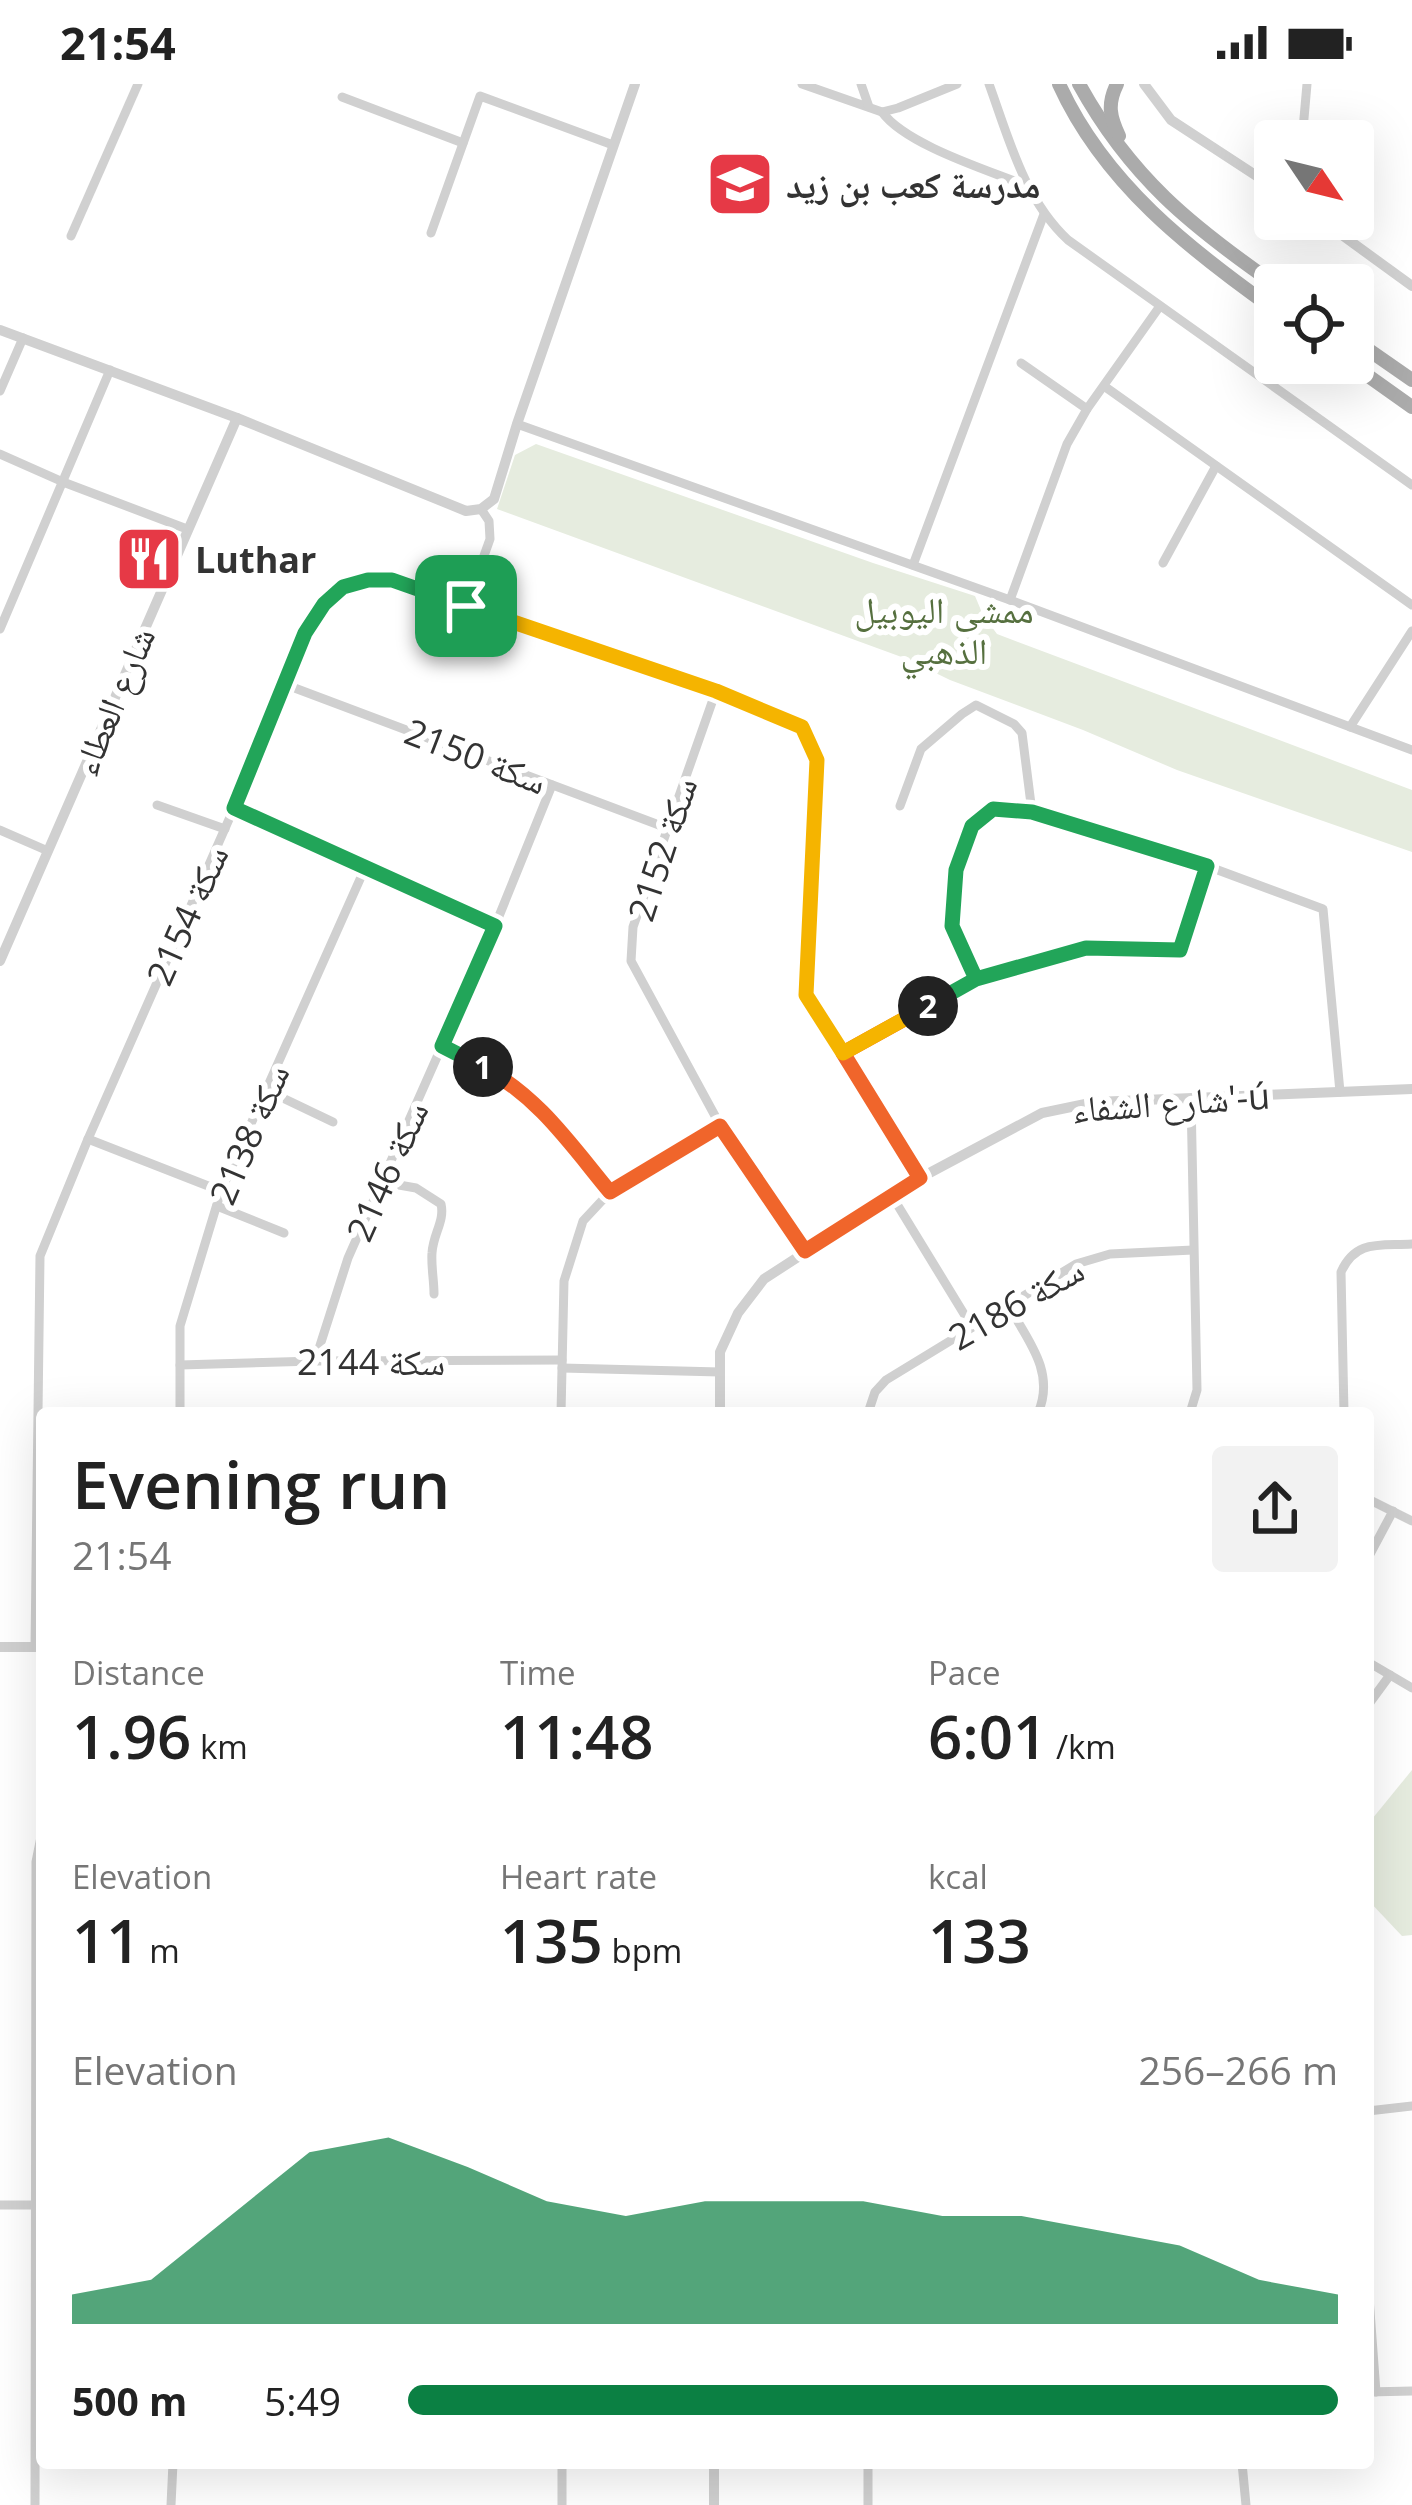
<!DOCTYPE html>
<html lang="en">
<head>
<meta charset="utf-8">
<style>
	body { margin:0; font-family:"Open Sans","Noto Naskh Arabic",sans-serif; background:#f2f2f2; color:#222; height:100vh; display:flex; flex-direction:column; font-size:45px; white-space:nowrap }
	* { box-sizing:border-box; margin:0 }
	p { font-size:39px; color:#767676 }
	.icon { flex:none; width:66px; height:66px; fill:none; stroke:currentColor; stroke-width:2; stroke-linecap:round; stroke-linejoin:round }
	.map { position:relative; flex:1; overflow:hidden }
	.sheet { position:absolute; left:36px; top:1323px; width:1338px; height:1062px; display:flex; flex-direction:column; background:#fff; border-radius:12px; box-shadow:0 12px 48px #0002 }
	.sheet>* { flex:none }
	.needle { width:78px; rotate:125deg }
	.fabs { position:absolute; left:1254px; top:36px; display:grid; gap:24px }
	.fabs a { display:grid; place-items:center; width:120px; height:120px; border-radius:12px; background:#fff; box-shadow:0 12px 48px #0002; font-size:60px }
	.pin { position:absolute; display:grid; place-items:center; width:102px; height:102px; color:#fff; margin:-51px; border-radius:24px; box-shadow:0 6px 18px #0006 }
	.km { position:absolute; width:60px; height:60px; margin:-30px; border-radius:50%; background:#222; color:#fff; font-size:33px; line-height:60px; text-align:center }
	.round { display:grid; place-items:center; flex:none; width:126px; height:126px; border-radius:12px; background:#f2f2f2 }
	.overview { display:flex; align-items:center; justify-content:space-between; height:204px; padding:0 36px }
	h1 { font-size:66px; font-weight:600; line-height:90px }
	.stats { display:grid; grid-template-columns:repeat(3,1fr); gap:18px; height:204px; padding:12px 36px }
	.stats div { display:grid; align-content:center }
	.stats b { font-size:60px; font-weight:600 }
	.stats small { font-size:33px; font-weight:400 }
	.stats p { font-size:33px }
	.chart { height:336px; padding:24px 36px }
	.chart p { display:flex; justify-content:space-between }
	.chart svg { width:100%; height:216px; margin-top:12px; fill:#0b8043; opacity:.7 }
	ul { padding:0 36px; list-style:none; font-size:39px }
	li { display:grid; grid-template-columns:192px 144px 1fr; align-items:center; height:90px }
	li i { height:30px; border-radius:15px; background:#0b8043 }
	.status { display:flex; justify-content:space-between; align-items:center; height:84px; padding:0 60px; background:#fff; direction:ltr }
	.status svg { height:33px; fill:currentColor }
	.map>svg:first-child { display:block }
	.green { fill:#e6ecdf }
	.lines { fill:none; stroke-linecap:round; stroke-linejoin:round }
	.minor { stroke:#d0d0d0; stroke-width:9 }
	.tertiary { stroke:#d0d0d0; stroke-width:10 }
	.primary { stroke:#ababab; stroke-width:14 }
	.split-1-casing { stroke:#fff; stroke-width:24 }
	.split-2-casing { stroke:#fff; stroke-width:24 }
	.split-3-casing { stroke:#fff; stroke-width:24 }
	.split-4-casing { stroke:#fff; stroke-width:24 }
	.split-1 { stroke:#22a559; stroke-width:15 }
	.split-2 { stroke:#f0652b; stroke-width:15 }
	.split-3 { stroke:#22a559; stroke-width:15 }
	.split-4 { stroke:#f5b400; stroke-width:15 }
	.labels { text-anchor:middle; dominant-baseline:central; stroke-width:12; stroke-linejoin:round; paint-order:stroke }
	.poi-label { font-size:36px; font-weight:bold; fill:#333; stroke:#fff; text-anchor:start }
	.park-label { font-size:36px; fill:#56703f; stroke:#fff }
	.street-label { font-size:36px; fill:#333; stroke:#fff }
</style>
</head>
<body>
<div class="status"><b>21:54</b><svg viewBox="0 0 49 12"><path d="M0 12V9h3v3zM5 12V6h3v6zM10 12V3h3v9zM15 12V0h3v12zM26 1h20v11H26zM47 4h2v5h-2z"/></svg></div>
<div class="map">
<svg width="1412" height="2421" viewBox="0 0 1412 2421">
	<rect width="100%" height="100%" fill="#fff"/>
	<g class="green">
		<polygon points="536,360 873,479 975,512 983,531 997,550 1412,706 1412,768 1177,686 1083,646 950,596 907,575 497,425 515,371"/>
		<polygon points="1412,1686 1412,1851 1402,1852 1368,1816 1368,1740"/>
	</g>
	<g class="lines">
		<g class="minor">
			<polyline points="802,0 882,28 898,24 957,0"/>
			<polyline points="861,0 869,23"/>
			<path d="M989 0C1009 55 1024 115 1068 156L1412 401"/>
			<polyline points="342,13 463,59"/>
			<path d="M882 28C906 61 988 86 1027 102"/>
			<polyline points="1302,57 1307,0"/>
			<polyline points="431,149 480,12 613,61"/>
			<polyline points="71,152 138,0"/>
			<polyline points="1021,279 1087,325"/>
			<polyline points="1104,302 1412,521"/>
			<polyline points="0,307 23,254"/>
			<polyline points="517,340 1010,516 1412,666"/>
			<polyline points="0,370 63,398 187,445"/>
			<polyline points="1163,479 1216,382"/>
			<polyline points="913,481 1044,130"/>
			<polyline points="1010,516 1067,360 1087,325 1160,222"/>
			<polyline points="466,522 490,455 489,437 481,425"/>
			<polyline points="0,545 110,286"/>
			<polyline points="284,600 667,744"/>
			<polyline points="716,607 633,843 631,877 720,1041 805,1167"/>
			<polyline points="1350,643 1412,547"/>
			<polyline points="157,721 225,745"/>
			<polyline points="900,722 921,665 962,630 976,621 1014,640 1022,649 1032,728"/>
			<polyline points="234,724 495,842"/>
			<polyline points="0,746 48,767"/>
			<polyline points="976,895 952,842 956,786 972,742 993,725 1032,728 1207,782 1323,825 1340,1008"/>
			<polyline points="442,961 508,997 538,1020 610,1108"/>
			<polyline points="843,969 976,895 1086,864 1180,865 1207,782"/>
			<polyline points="266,1006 333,1038"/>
			<polyline points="88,1055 221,1107"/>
			<path d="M382 1098 416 1104 441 1120C445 1137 433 1150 432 1169 431 1182 434 1196 434 1210"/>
			<polyline points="892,1112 972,1243"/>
			<polyline points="217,1122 284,1149"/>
			<path d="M1008 1221C1027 1255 1056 1288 1038 1329"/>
			<polyline points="315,1277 348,1174 495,842 552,701"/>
			<polyline points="180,1281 315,1277 562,1276"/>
			<polyline points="562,1284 720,1288"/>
			<polyline points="180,1329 180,1242 221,1107 365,784"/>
			<polyline points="561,1329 564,1197 583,1137 610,1108 720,1041"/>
			<polyline points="868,1329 875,1308 886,1296 1076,1180 1110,1170 1193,1166"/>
			<polyline points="1190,1329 1197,1306 1191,1014"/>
			<path d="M1344 1329 1341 1188C1356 1155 1380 1162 1412 1160"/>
			<polyline points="1368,1415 1412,1437"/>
			<polyline points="1368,1474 1393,1427"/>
			<polyline points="35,1563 40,1172 88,1055 234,724 305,549 324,519 343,503 368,496 392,496 716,607 802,643 817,675 806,911 920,1094"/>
			<polyline points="1368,1578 1412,1604"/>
			<polyline points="1368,1621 1390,1591"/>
			<polyline points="1368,2027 1412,2022"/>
			<polyline points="0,2121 36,2121"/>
			<polyline points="1368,2200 1376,2308"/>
			<polyline points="1368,2308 1412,2307"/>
			<polyline points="562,2379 562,2421"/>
			<polyline points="1242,2379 1246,2421"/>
			<polyline points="35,2421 36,1778 42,1748"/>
			<polyline points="171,2421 173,2379"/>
			<polyline points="868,2421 868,2379"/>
		</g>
		<g class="tertiary">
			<polyline points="1144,0 1171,36 1275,104"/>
			<polyline points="1320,135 1412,202"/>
			<polyline points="0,246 237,334"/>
			<polyline points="0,877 237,334 466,427 481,425 494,415 517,340 635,0"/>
			<polyline points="720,1329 720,1268 738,1229 764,1195 920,1094 1042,1029 1095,1018 1412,1005"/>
			<polyline points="0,1563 42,1563"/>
			<polyline points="714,2421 714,2379"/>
		</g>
		<g class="primary">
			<path d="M1059 0C1104 99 1189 165 1275 226"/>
			<path d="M1079 0C1130 93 1191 142 1276 201"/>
			<path d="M1117 0C1107 20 1110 33 1119 52"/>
			<polyline points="1353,255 1412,296"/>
			<polyline points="1350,279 1412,323"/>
		</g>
	</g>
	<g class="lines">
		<defs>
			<polyline id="split-1" points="466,522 392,496 368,496 343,503 324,520 305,549 234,724 495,842 442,962 483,983"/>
			<path id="split-2" d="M483 983C538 1012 571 1061 610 1108L720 1042 805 1167 920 1094 843 969 928 922"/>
			<polyline id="split-3" points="908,933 976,895 952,842 956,786 972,742 993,725 1032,728 1207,782 1180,866 1086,864 976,895 928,922"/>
			<polyline id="split-4" points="466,522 716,607 802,643 817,676 806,911 843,969 908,933"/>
		</defs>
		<use href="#split-1" class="split-1-casing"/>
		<use href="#split-2" class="split-2-casing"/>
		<use href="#split-3" class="split-3-casing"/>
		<use href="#split-4" class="split-4-casing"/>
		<use href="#split-1" class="split-1"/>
		<use href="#split-2" class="split-2"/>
		<use href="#split-3" class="split-3"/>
		<use href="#split-4" class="split-4"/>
	</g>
	<defs>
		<symbol id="school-square" viewBox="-11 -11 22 22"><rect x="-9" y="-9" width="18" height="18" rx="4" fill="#e63946" stroke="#fff"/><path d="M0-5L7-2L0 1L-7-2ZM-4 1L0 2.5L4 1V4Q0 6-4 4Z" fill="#fff"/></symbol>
		<symbol id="restaurant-square" viewBox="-11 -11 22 22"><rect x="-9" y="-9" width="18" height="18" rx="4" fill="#e63946" stroke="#fff"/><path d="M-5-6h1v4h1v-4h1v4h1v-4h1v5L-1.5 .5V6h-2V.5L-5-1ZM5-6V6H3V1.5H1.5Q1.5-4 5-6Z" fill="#fff"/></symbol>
	</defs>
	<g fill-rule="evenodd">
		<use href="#school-square" x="702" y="62" width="76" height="76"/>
		<use href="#restaurant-square" x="111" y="437" width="76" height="76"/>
	</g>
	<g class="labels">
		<g class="poi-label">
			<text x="786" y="100">مدرسة كعب بن زيد</text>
			<text x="195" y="475">Luthar</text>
		</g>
		<g class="park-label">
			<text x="944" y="525">ممشى اليوبيل<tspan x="944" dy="41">الذهبي</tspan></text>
		</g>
		<g class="street-label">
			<text transform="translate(113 617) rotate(-67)">شارع العطاء</text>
			<text transform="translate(476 672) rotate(21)">سكة 2150</text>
			<text transform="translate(662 765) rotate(-72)">سكة 2152</text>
			<text transform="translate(187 831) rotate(-66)">سكة 2154</text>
			<text transform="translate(1171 1018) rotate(-4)">شارع الشفاء'-ú</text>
			<text transform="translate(249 1050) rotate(-67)">سكة 2138</text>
			<text transform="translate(387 1087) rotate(-66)">سكة 2146</text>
			<text transform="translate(1016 1219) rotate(-30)">سكة 2186</text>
			<text x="371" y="1277">سكة 2144</text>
		</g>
	</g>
</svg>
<div class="fabs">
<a><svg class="needle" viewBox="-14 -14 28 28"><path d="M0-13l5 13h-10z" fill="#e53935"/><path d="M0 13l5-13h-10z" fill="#767676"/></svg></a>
<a><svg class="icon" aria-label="locate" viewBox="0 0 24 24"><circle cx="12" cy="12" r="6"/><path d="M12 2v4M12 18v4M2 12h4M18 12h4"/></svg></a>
</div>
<div class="pin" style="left:466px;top:522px;background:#1e9e55"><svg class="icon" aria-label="arrive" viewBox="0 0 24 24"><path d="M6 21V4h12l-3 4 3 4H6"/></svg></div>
<b class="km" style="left:483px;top:983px">1</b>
<b class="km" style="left:928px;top:922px">2</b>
<section class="sheet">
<div class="overview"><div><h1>Evening run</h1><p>21:54</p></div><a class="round"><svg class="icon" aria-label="share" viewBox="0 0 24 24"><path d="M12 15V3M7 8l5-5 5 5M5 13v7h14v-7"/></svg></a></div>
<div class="stats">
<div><p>Distance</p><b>1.96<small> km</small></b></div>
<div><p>Time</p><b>11:48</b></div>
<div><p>Pace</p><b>6:01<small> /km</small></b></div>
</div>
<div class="stats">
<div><p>Elevation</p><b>11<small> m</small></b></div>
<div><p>Heart rate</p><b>135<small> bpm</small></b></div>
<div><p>kcal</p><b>133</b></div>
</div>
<div class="chart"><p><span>Elevation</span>256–266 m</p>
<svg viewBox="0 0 160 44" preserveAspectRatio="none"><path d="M0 44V38L10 35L20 22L30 9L40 6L50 12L60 19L70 22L80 19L90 19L100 19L110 22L120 22L130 25L140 28L150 35L160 38V44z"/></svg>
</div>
<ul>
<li><b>500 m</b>5:49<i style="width:100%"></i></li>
</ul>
</section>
</div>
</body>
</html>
